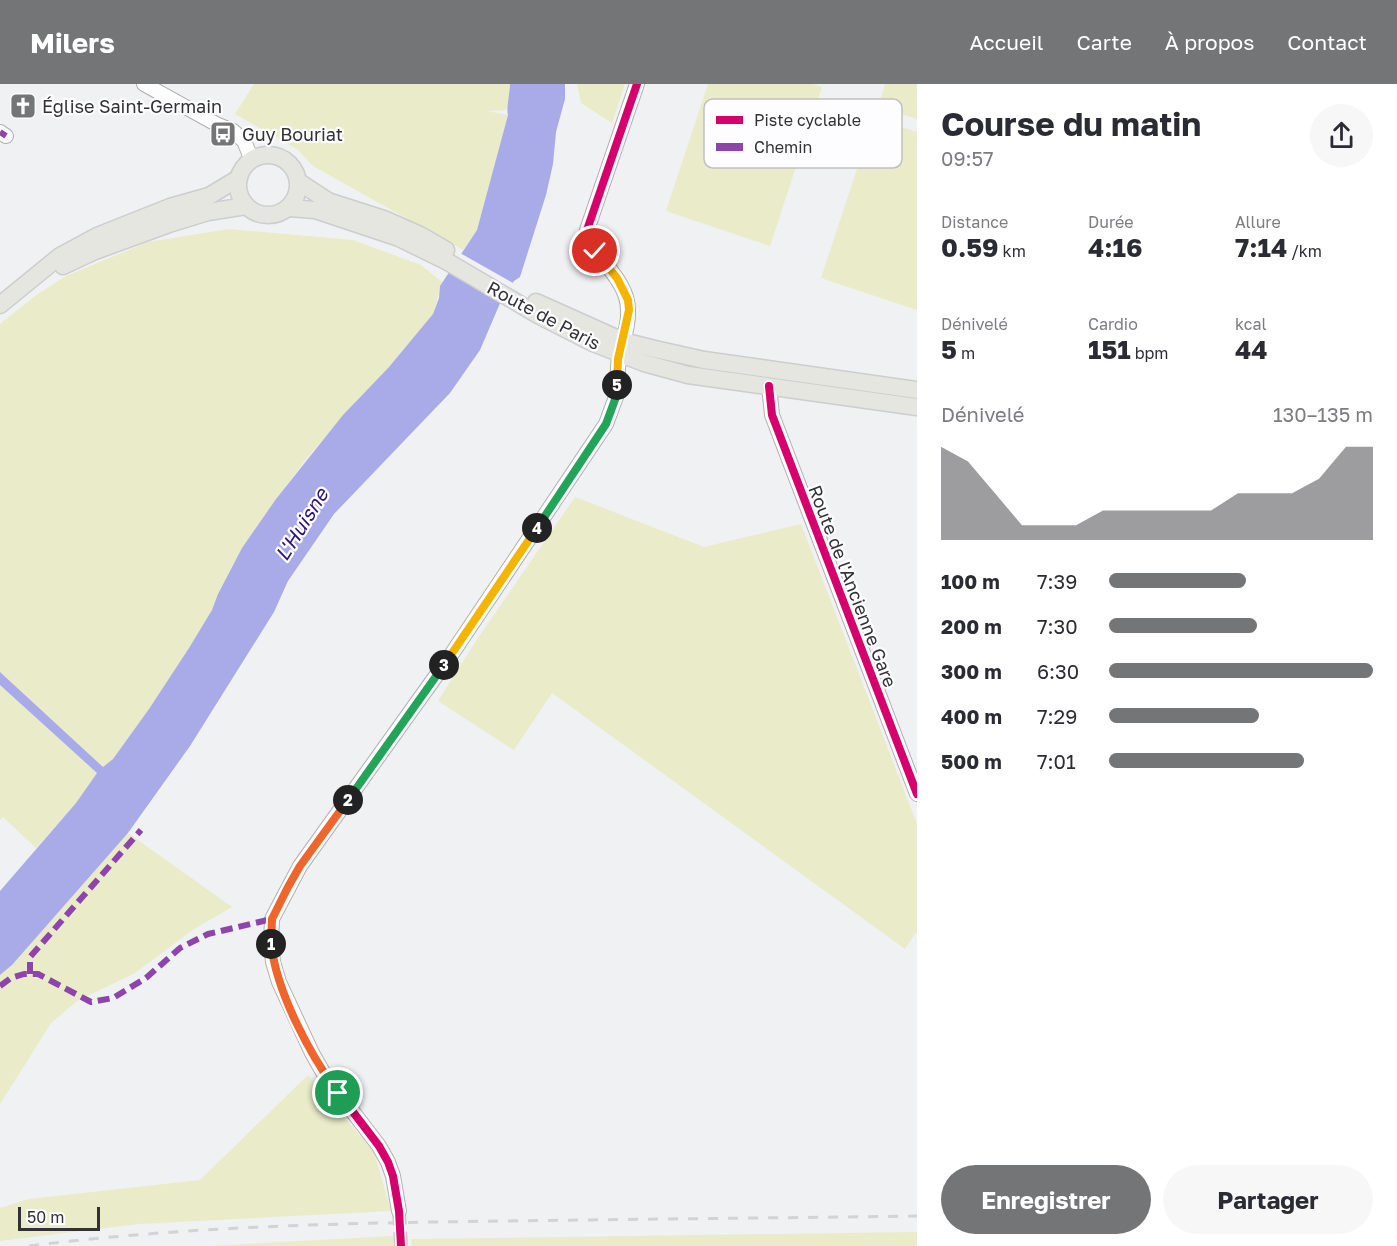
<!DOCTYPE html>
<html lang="fr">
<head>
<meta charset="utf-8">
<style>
	body { margin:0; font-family:"Golos Text",sans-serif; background:#f7f7f7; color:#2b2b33; height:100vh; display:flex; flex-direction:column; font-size:22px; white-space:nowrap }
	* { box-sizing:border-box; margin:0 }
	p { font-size:20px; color:#7c7c81 }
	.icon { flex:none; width:33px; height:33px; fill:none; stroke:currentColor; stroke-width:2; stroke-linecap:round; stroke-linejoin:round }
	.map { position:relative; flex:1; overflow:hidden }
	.side { display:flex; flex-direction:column; background:#fff; width:480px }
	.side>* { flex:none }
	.scale { position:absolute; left:18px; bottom:15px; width:82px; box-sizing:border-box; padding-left:6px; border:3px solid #323234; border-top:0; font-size:16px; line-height:21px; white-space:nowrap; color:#323234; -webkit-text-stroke:4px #fdfdff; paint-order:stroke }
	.pin { position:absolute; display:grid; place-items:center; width:51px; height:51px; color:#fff; margin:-26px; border:3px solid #fff; border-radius:50%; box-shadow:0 2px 6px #0007 }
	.km { position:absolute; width:30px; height:30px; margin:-15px; border-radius:50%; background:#222; color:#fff; font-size:16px; line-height:30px; text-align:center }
	.round { display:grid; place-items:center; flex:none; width:63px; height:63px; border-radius:32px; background:#f7f7f7 }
	.headline { display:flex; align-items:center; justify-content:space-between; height:102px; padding:0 24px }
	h1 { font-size:33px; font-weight:700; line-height:45px }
	.stats { display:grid; grid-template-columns:repeat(3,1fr); gap:9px; height:102px; padding:6px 24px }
	.stats div { display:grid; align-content:center }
	.stats b { font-size:26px; font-weight:700 }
	.stats small { font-size:16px; font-weight:400 }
	.stats p { font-size:16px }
	.chart { height:168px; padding:12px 24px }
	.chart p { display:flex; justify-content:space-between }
	.chart svg { width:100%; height:108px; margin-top:6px; fill:#747577; opacity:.7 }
	.action { display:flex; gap:12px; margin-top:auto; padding:12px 24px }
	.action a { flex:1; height:69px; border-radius:36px; background:#747577; color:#fff; font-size:24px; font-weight:700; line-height:69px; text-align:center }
	.action a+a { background:#f7f7f7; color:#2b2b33 }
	ul { padding:0 24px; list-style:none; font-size:20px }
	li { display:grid; grid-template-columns:96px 72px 1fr; align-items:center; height:45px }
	li i { height:15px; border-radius:8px; background:#747577 }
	header { display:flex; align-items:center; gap:36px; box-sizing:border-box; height:84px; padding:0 30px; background:#747577; color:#fff }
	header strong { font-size:28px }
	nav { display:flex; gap:33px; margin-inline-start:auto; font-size:21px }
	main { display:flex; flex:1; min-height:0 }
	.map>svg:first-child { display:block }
	.green { fill:#e9ebc9 }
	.water { fill:#a9abe8 }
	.pier { fill:#f0f1f3 }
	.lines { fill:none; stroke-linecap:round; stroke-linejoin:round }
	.minor-tunnel { stroke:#cacbcd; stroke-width:14; stroke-dasharray:14 7; stroke-linecap:butt }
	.minor-casing { stroke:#afb0b2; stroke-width:16 }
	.major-casing { stroke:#cccdce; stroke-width:19 }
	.minor { stroke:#fdfdfd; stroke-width:14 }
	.major { stroke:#e5e6df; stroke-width:16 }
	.rail { stroke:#d3d3d4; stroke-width:3; stroke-dasharray:10 10; stroke-linecap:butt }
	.quiet { stroke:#8e44ad; stroke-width:6; stroke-dasharray:12 6; stroke-linecap:butt }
	.cycleway-casing { stroke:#fdfdff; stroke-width:11 }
	.cycleway { stroke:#d6006c; stroke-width:8 }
	.split-1-casing { stroke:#fff; stroke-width:12 }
	.split-2-casing { stroke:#fff; stroke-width:12 }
	.split-3-casing { stroke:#fff; stroke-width:12 }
	.split-4-casing { stroke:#fff; stroke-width:12 }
	.split-5-casing { stroke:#fff; stroke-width:12 }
	.split-6-casing { stroke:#fff; stroke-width:12 }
	.split-1 { stroke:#f0652b; stroke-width:8 }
	.split-2 { stroke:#f0652b; stroke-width:8 }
	.split-3 { stroke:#22a559; stroke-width:8 }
	.split-4 { stroke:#f5b400; stroke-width:8 }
	.split-5 { stroke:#22a559; stroke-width:8 }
	.split-6 { stroke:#f5b400; stroke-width:8 }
	.labels { text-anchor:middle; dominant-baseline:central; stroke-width:4.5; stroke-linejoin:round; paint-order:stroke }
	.poi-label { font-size:18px; fill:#323234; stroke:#fdfdff; text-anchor:start }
	.street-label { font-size:18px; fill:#323234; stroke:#fdfdff }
	.water-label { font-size:20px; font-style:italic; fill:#29147a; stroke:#fdfdff }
	.key { fill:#fdfdff; stroke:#c0c0c2; stroke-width:1.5 }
	.key-label { font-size:16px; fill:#323234 }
</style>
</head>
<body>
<header>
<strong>Milers</strong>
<nav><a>Accueil</a><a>Carte</a><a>À propos</a><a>Contact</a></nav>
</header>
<main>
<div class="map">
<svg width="917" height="1162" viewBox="0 0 917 1162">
	<rect width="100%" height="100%" fill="#f0f1f3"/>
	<g class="green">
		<polygon points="254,0 510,0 510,15 506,26 487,27 508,31 477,146 463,166 313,82 297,65 235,30"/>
		<polygon points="577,0 625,0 612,39 581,19"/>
		<polygon points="708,0 813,0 822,3 770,162 666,127"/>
		<polygon points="885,0 917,0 917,35 878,23"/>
		<polygon points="874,34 917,48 917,226 821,194"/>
		<polygon points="229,145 353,156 421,181 442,198 433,230 389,283 357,316 307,374 276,415 242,464 218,510 212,526 189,564 149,625 113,675 103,683 0,588 0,240 35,212 66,192 148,158"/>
		<polygon points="575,413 704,463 801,440 917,740 917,847 905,865 552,609 514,666 438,617 476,557"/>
		<polygon points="0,601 97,689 76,719 36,764 3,733 0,736"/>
		<polygon points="128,749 232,823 194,845 135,889 77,917 51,939 0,1020 0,891 12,881"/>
		<polygon points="308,991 374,1068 391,1127 138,1140 0,1157 0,1124 29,1115 200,1096"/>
		<polygon points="917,1148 917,1162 412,1162 411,1155"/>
		<polygon points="393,1152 394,1162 208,1162"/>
	</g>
	<path class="water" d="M510 0H565V15L556 48 553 80 546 111 520 193 514 197 501 217 480 266 450 309 334 430 288 497 274 528 190 662 128 749 12 881 0 891V807L76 719 97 689 0 601V588L103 683 113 675 149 625 189 564 212 526 218 510 242 464 276 415 343 331 389 283 433 230 439 214 440 202 477 146 508 31C506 26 510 8 510 0Z"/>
	<polygon class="pier" points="460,169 513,199 502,218 449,188"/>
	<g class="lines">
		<polyline class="minor-tunnel" points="399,1127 401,1162"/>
		<defs>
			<g id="minor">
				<polyline points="144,0 218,41 233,47 244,57 249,69 254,74"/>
				<polyline points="0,48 6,52"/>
				<path d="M623 257C635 219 626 205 602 175 594 166 589 159 587 146L637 0"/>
				<polyline points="769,302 772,331 917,710"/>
				<polyline points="399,1127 393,1092 388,1078 379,1062 324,990 312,969 279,898 273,878 271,859 272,835 300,782 451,571 606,340 616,313 619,270"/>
			</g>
			<g id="major">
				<circle cx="268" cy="101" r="30"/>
				<polyline points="299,98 328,117 384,135 420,151 446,166"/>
				<polyline points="289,124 315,126 399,154 448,178 538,231 593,259 644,279 688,291 917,323"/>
				<polyline points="63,182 95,167 169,140 208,128 246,122"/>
				<polyline points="536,218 623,257 655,265 704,276 917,306"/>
				<polyline points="0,221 60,172 97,152 170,123 209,112 239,94"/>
			</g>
		</defs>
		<use href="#minor" class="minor-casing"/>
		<use href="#major" class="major-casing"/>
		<use href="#minor" class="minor"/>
		<use href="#major" class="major"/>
		<path class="rail" d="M29 1162C187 1142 346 1139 505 1137 642 1135 780 1134 917 1132"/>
		<g class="quiet">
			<polyline points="0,48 6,52"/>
			<polyline points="30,890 30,873 141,746"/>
			<polyline points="0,902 11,894 24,890 38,890 91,918 113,914 146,894 180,864 208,850 272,835"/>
		</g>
		<defs>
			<g id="cycleway">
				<polyline points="769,302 772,331 917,710"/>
				<polyline points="401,1162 399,1127 393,1092 388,1078 379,1062 324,990 312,969 279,898 273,878 271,859 272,835 300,782 451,571 562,408 611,330 616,313 618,275 629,226 628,216 617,194 589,156 587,146 637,0"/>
			</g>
		</defs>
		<use href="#cycleway" class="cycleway-casing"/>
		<use href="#cycleway" class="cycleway"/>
	</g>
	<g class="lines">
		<defs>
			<path id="split-1" d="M271 860C277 909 309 969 338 1009"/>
			<polyline id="split-2" points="271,860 272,835 288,803 300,782 348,716"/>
			<polyline id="split-3" points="348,716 444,581"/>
			<polyline id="split-4" points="444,581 537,444"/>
			<polyline id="split-5" points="537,444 606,340 616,313 617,301"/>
			<polyline id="split-6" points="595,167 617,194 628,216 629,226 618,275 617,301"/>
		</defs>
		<use href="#split-1" class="split-1-casing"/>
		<use href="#split-2" class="split-2-casing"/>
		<use href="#split-3" class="split-3-casing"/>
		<use href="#split-4" class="split-4-casing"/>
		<use href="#split-5" class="split-5-casing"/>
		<use href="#split-6" class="split-6-casing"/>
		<use href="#split-1" class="split-1"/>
		<use href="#split-2" class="split-2"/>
		<use href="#split-3" class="split-3"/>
		<use href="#split-4" class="split-4"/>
		<use href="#split-5" class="split-5"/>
		<use href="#split-6" class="split-6"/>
	</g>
	<defs>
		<symbol id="church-square" viewBox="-11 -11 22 22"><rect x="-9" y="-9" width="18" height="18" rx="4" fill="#747577" stroke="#fdfdff"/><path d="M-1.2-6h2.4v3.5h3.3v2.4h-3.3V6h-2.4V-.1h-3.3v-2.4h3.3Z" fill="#fff"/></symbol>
		<symbol id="bus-square" viewBox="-11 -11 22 22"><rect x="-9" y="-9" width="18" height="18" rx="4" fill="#747577" stroke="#fdfdff"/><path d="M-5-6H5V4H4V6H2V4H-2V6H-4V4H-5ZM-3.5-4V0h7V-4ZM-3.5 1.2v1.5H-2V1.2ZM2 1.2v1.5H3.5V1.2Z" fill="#fff"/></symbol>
	</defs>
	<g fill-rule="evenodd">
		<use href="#church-square" x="8" y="7" width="30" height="30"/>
		<use href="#bus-square" x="208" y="35" width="30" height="30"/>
	</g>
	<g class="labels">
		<g class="poi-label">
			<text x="42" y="22">Église Saint-Germain</text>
			<text x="242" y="50">Guy Bouriat</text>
		</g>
		<g class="street-label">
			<text transform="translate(544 231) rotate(28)">Route de Paris</text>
			<text transform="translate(853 502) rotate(69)">Route de l'Ancienne Gare</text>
		</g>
		<g class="water-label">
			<text transform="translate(301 440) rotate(-58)">L'Huisne</text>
		</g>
	</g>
	<rect x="704" y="15" width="198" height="69" rx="9" class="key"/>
	<rect x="716" y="32" width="27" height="8" fill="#d6006c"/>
	<rect x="716" y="59" width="27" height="8" fill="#8e44ad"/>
	<g class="key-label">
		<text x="754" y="42">Piste cyclable</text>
		<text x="754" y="69">Chemin</text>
	</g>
</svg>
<div class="scale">50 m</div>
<div class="pin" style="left:338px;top:1009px;background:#1e9e55"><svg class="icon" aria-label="arrive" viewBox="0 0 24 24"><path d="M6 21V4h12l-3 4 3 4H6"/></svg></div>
<div class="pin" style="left:595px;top:167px;background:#d93025"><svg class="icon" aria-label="check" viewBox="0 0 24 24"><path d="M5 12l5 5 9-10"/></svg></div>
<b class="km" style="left:271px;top:860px">1</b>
<b class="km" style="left:348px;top:716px">2</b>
<b class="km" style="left:444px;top:581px">3</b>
<b class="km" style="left:537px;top:444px">4</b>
<b class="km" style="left:617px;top:301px">5</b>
</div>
<section class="side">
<div class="headline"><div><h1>Course du matin</h1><p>09:57</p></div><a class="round"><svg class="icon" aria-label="share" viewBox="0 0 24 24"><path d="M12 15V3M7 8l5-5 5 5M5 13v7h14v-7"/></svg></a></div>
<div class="stats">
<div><p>Distance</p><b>0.59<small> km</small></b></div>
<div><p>Durée</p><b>4:16</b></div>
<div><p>Allure</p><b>7:14<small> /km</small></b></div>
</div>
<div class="stats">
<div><p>Dénivelé</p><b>5<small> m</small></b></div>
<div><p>Cardio</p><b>151<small> bpm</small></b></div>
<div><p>kcal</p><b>44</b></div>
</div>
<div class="chart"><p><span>Dénivelé</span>130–135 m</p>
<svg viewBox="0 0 160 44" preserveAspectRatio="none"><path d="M0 44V6L10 12L20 25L30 38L40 38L50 38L60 32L70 32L80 32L90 32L100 32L110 25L120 25L130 25L140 19L150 6L160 6V44z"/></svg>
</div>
<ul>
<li><b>100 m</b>7:39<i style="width:52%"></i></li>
<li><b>200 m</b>7:30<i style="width:56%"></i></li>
<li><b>300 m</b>6:30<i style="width:100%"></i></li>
<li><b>400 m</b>7:29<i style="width:57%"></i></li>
<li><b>500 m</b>7:01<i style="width:74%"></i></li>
</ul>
<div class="action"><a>Enregistrer</a><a>Partager</a></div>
</section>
</main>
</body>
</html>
